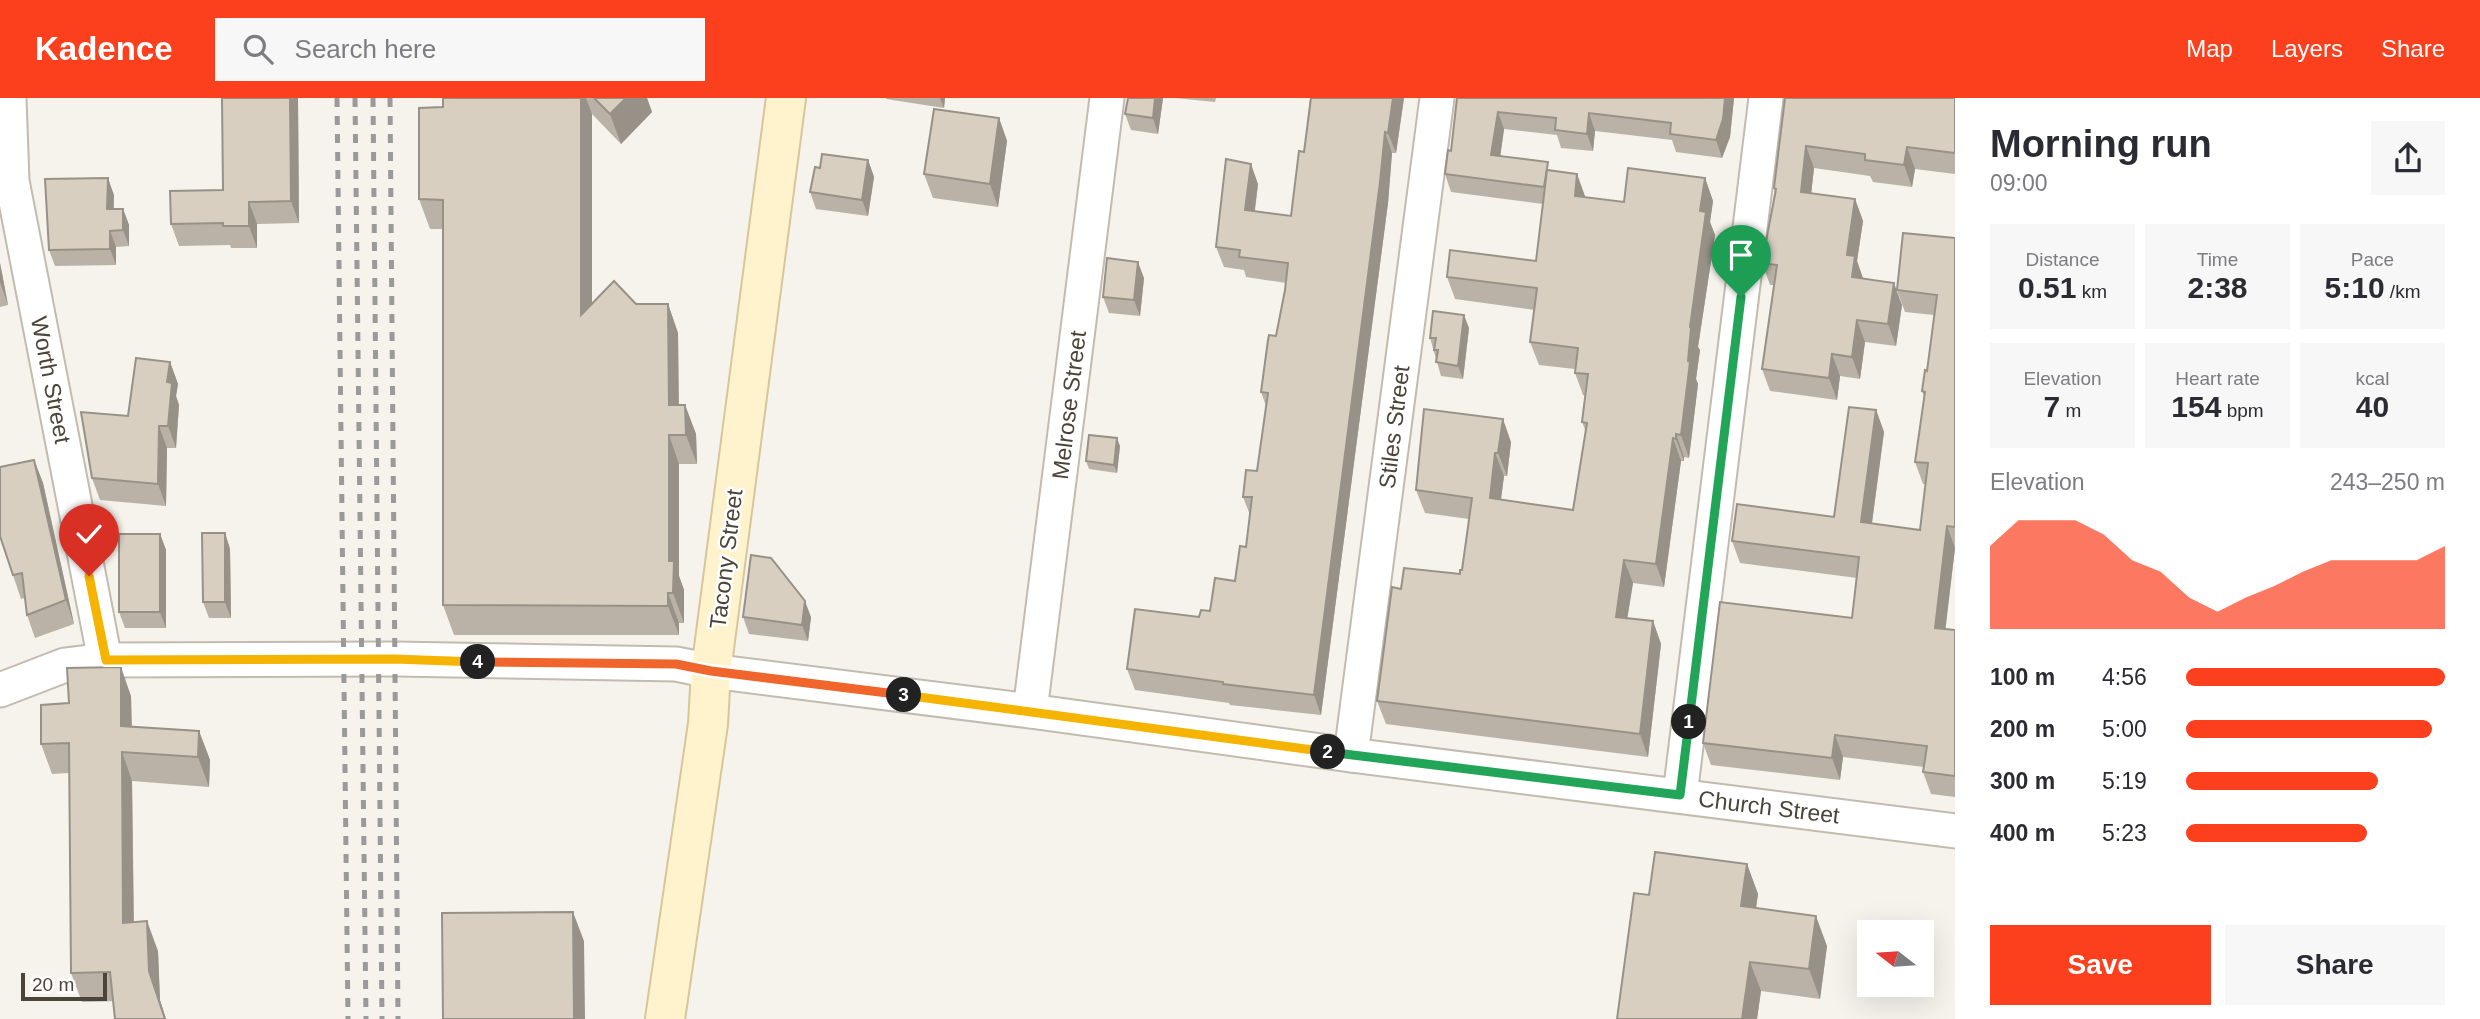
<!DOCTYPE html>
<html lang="en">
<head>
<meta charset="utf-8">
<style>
	body { margin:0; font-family:Arial,sans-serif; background:#f7f7f7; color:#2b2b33; height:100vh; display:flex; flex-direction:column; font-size:26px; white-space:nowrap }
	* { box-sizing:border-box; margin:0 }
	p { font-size:23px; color:#7c7c81 }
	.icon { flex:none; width:38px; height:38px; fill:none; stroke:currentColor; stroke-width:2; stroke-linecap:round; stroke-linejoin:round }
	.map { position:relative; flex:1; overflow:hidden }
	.side { display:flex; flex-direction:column; background:#fff; width:525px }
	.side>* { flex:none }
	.needle { width:46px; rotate:287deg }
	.fabs { position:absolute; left:1857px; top:822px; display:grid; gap:14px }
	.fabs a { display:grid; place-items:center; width:77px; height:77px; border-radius:0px; background:#fff; box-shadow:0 7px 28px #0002; font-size:35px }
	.scale { position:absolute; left:21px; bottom:18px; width:86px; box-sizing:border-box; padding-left:7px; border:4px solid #4b4439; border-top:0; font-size:19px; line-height:24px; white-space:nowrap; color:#4b4439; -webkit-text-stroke:5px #fff; paint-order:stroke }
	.pin { position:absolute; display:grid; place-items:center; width:60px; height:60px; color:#fff; margin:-72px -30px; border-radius:50% 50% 50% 0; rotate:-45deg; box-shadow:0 0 7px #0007 }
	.pin .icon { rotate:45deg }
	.km { position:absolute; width:35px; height:35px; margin:-18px; border-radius:50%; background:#222; color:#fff; font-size:19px; line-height:35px; text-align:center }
	.round { display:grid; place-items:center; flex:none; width:74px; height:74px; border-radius:0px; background:#f7f7f7 }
	.head { display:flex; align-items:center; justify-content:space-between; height:119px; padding:0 35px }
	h1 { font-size:38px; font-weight:600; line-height:52px }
	.stats { display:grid; grid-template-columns:repeat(3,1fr); gap:10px; height:119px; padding:7px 35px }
	.stats div { display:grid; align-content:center; border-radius:0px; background:#f7f7f7; text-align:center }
	.stats b { font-size:30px; font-weight:600 }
	.stats small { font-size:19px; font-weight:400 }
	.stats p { font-size:19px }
	.chart { height:196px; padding:14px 35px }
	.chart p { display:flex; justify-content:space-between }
	.chart svg { width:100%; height:126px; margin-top:7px; fill:#fc3f1d; opacity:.7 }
	.button { display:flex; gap:14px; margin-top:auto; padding:14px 35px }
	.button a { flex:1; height:80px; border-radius:0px; background:#fc3f1d; color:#fff; font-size:28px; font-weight:600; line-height:80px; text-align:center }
	.button a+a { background:#f7f7f7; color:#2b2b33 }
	ul { padding:0 35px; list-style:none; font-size:23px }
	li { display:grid; grid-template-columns:112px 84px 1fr; align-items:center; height:52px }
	li i { height:18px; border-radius:9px; background:#fc3f1d }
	header { display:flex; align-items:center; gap:42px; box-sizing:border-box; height:98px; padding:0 35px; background:#fc3f1d; color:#fff }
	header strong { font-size:33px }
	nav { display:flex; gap:38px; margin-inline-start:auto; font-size:24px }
	.search { width:490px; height:63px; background:#f7f7f7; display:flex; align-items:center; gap:18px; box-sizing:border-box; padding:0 24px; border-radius:0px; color:#7c7c81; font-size:26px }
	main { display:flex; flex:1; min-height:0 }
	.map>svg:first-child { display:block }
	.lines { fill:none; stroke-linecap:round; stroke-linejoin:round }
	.minor-casing { stroke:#c2bbae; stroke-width:37 }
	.secondary-casing { stroke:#d6c79b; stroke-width:42 }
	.minor { stroke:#fff; stroke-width:33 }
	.secondary { stroke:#fff3cd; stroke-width:38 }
	.rail { stroke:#9a9a9a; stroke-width:5; stroke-dasharray:9 9; stroke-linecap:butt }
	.wall { fill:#bab2a6 }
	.shaded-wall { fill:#979187 }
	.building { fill:#d8cfc1; stroke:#979187; stroke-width:2 }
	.split-1-casing { stroke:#fff; stroke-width:14 }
	.split-2-casing { stroke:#fff; stroke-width:14 }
	.split-3-casing { stroke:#fff; stroke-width:14 }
	.split-4-casing { stroke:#fff; stroke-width:14 }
	.split-5-casing { stroke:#fff; stroke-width:14 }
	.split-1 { stroke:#22a559; stroke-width:9 }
	.split-2 { stroke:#22a559; stroke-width:9 }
	.split-3 { stroke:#f5b400; stroke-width:9 }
	.split-4 { stroke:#f0652b; stroke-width:9 }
	.split-5 { stroke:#f5b400; stroke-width:9 }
	.labels { text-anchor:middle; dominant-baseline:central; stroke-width:5; stroke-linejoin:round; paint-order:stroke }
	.street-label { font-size:23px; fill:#4b4439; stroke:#fff }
</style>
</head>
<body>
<header>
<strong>Kadence</strong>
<div class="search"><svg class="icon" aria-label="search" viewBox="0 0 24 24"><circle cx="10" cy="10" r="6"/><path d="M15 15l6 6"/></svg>Search here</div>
<nav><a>Map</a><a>Layers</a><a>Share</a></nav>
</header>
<main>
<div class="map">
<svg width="1955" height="921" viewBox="0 0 1955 921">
	<rect width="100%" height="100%" fill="#f6f3ec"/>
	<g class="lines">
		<defs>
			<g id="minor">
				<polyline points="9,0 12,83 105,562"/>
				<polyline points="0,592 65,567 105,562 394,561 676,566 711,573 1030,613 1351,657 1955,733"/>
				<polyline points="1030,613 1107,0"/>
				<polyline points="1351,657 1437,0"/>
				<polyline points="1680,697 1766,0"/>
			</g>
			<polyline id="secondary" points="665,921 708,626 711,573 786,0"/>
		</defs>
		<use href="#minor" class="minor-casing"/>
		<use href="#secondary" class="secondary-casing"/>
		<use href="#minor" class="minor"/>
		<use href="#secondary" class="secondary"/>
		<g class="rail">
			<polyline points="337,0 348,921"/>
			<polyline points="355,0 366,921"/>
			<polyline points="373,0 382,921"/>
			<polyline points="390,0 398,921"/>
		</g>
	</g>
	<g class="wall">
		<polygon points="298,0 299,125 257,126 257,150 231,150 230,147 179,148 171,126 223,92"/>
		<polygon points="443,0 647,0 652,14 621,46 592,16 592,206 668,206 678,235 679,307 685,307 696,336 697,366 679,366 679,478 684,492 684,525 679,525 679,537 454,537 443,507 443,131 430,131 419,101 443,9"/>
		<polygon points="886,0 945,0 944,10 886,1"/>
		<polygon points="1128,0 1163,0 1158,36 1131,32 1125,16"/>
		<polygon points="1175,0 1216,0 1215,4"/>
		<polygon points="1310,0 1404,0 1396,55 1392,55 1388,105 1321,617 1230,607 1229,605 1135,592 1127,571 1199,519 1210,513 1235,483 1246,449 1250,417 1243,399 1257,373 1266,308 1261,294 1276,238 1286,185 1246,179 1244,172 1224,169 1216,149 1258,86 1255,113 1291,118 1304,54"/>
		<polygon points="1457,0 1734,0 1730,39 1722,60 1676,54 1672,42 1595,33 1593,53 1561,50 1557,37 1504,31 1500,58 1551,72 1577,76 1585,100 1624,104 1705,80 1713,103 1710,124 1715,137 1698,249 1700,252 1696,281 1698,286 1689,360 1684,359 1684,363 1681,363 1664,489 1633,485 1627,520 1653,523 1661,546 1648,659 1386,626 1377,603 1401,491 1460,476 1462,472 1469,421 1425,415 1416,392 1511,344 1507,378 1504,378 1501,402 1573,412 1586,334 1582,324 1586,298 1583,297 1575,275 1575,271 1539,267 1530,244 1535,212 1455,201 1447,179 1536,163 1543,106 1451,94 1445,76 1451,53"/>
		<polygon points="1785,0 1955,0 1955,76 1915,71 1912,89 1873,84 1870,78 1814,70 1811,95 1855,101 1863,123 1857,163 1863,181 1902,207 1896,248 1865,244 1860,281 1840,278 1837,302 1770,293 1762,271 1774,187 1770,187 1762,165 1775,95 1774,90"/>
		<polygon points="999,20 1007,43 998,109 933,100 924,76"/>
		<polygon points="868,62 874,79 868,118 816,111 810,94 820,70"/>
		<polygon points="114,97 114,111 123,111 129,127 129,148 116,149 116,167 55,168 49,152"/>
		<polygon points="1955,140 1955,450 1945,531 1955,532 1955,699 1931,696 1923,674 1924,669 1843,659 1840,682 1711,667 1703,645 1852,520 1857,480 1740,465 1732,443 1834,419 1876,312 1884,334 1872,426 1920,432 1926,386 1923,386 1915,364 1924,299 1922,293 1927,273 1934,217 1905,214 1897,192"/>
		<polygon points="0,165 8,207 0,209"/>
		<polygon points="1144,180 1140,218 1109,215 1103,199"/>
		<polygon points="1469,230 1463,281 1441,278 1430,240"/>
		<polygon points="170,264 178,286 176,298 179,307 176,350 167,350 166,408 100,402 92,380 128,318"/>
		<polygon points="1120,348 1117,375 1089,371 1086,363"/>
		<polygon points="34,362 43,385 74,526 35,540 27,517 25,500 21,501 13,477"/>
		<polygon points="225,435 230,451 231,520 209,520 203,504"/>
		<polygon points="160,436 166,452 166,530 125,530 119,514"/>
		<polygon points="743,519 811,519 808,543 749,536"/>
		<polygon points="131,598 132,629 199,633 210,662 209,689 132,683 134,824 158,853 160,902 82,904 71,875 69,675 52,676 41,646 69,605"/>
		<polygon points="1747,766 1758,796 1756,810 1827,848 1820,901 1761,893 1757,921 1617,921 1649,797"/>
	</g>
	<g class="shaded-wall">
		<polygon points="290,0 298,0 299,125 291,103"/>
		<polygon points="581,0 586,0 592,16 592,246 581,217"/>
		<polygon points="626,0 647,0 652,14 621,46 610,16"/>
		<polygon points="940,0 945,0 944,10"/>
		<polygon points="1155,0 1163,0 1158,36 1153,20"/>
		<polygon points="1393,0 1404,0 1396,55 1388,35"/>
		<polygon points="1725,0 1734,0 1730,39 1722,60 1716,42"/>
		<polygon points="1498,14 1504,31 1498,75 1491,57"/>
		<polygon points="1589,15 1595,33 1593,53 1587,36"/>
		<polygon points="999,20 1007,43 998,109 990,86"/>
		<polygon points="1385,34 1392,55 1388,105 1321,617 1314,597"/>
		<polygon points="1806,48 1814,70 1809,116 1801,94"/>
		<polygon points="1907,49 1915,71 1912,89 1904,67"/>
		<polygon points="868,62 874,79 868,118 862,102"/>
		<polygon points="1251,66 1258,86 1252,132 1245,112"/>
		<polygon points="1577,76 1585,98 1584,121 1575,98"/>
		<polygon points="108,80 114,97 113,127 107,111"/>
		<polygon points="1705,80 1713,103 1710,124 1715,137 1698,249 1700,252 1696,281 1698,286 1689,360 1681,337 1700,113"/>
		<polygon points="1855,101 1863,123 1857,163 1863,180 1860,201 1852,179 1847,157"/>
		<polygon points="249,104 257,126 257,150 249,128"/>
		<polygon points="123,111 129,127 129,148 123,132"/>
		<polygon points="110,133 116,149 116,167 110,151"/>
		<polygon points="1138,164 1144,180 1140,218 1134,202"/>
		<polygon points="0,165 8,207 0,184"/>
		<polygon points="1894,185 1902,207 1896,248 1888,226"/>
		<polygon points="668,206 678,235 679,336 669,307"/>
		<polygon points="1464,217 1469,230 1463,281 1458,268"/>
		<polygon points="1857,222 1865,244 1860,281 1852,259"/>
		<polygon points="1832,256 1840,278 1837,302 1829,280"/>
		<polygon points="170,264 178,286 176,298 179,307 176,350 168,328 167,284"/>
		<polygon points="685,307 696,336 697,366 686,337"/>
		<polygon points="1876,312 1884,334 1869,446 1861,424"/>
		<polygon points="1503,321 1511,344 1507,378 1498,355"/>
		<polygon points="159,328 167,350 166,408 158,386"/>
		<polygon points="1676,336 1684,359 1684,363 1676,341"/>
		<polygon points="669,337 679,366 679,478 684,492 684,525 673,495 669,463"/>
		<polygon points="1117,340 1120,348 1117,375 1114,367"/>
		<polygon points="1673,340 1681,363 1664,489 1656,466"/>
		<polygon points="1495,355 1504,378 1498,423 1490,400"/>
		<polygon points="34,362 43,385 74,526 66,502"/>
		<polygon points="1947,428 1955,450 1943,552 1935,530"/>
		<polygon points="225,435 230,451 231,520 225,504"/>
		<polygon points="160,436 166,452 166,530 160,514"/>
		<polygon points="1624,462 1633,485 1624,541 1616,519"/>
		<polygon points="668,495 679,525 679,537 668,508"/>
		<polygon points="805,503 811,519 808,543 802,527"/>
		<polygon points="1653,523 1661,546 1648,659 1640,636"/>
		<polygon points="121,569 131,598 132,655 121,628"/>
		<polygon points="199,633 210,662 209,689 198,659"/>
		<polygon points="1835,637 1843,659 1840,682 1832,660"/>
		<polygon points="122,654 132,683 134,854 123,825"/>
		<polygon points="1747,766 1758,796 1752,838 1741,808"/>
		<polygon points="573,814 584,843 585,921 574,921"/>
		<polygon points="1816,818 1827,848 1820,901 1809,871"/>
		<polygon points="147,823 158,853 160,902 166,921 165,921 149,873"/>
		<polygon points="1750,864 1761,893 1757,921 1742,921"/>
	</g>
	<g class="building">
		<polygon points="222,0 290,0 291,103 249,104 249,128 223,128 223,125 171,126 170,93 223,92"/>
		<polygon points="443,0 581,0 581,217 614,183 636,206 668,206 669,307 685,307 686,337 669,337 669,463 674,463 673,495 668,495 668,508 443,507 443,102 419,101 419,10 443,9"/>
		<polygon points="594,0 626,0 610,16"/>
		<polygon points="1128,0 1155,0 1153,20 1125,16"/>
		<polygon points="1311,0 1393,0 1388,35 1385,34 1380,84 1314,597 1223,586 1223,584 1127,571 1135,511 1199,519 1201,512 1210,513 1215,480 1235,483 1240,448 1246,449 1252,399 1243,399 1246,372 1257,373 1268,295 1261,294 1268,242 1269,237 1276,238 1285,192 1288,165 1239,159 1240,152 1216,149 1226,61 1251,66 1245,112 1291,118 1299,53 1304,54"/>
		<polygon points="1457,0 1725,0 1723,21 1716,42 1670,36 1671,25 1589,15 1587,36 1555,32 1556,20 1498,14 1491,57 1548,64 1544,89 1445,76 1448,52 1451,53"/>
		<polygon points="1785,0 1955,0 1955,55 1907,49 1904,67 1865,62 1865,56 1806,48 1801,94 1855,101 1847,157 1855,158 1852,179 1894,185 1888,226 1857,222 1852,259 1832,256 1829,280 1762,271 1777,167 1762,165 1776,91 1774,90"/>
		<polygon points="934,11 999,20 990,86 924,76"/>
		<polygon points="822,56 868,62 862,102 810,94 815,69 820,70"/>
		<polygon points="1628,70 1705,80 1700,113 1706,114 1690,229 1691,230 1688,263 1690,264 1681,337 1676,336 1676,341 1673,340 1656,466 1624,462 1616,519 1653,523 1640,636 1377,603 1392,489 1401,491 1404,470 1460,476 1460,472 1462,472 1472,400 1416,392 1424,311 1503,321 1498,355 1495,355 1490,400 1573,412 1587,325 1582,324 1588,276 1575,275 1578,250 1530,244 1537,190 1447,179 1450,152 1536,163 1547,72 1577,76 1575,98 1624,104"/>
		<polygon points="108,80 107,111 123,111 123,132 110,133 110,151 49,152 45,81"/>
		<polygon points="1903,135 1955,140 1955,429 1947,428 1935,530 1955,532 1955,678 1923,674 1927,648 1835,637 1832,660 1703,645 1720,504 1852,520 1859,459 1732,443 1737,406 1834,419 1849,309 1876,312 1861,424 1920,432 1928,365 1915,364 1925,294 1922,293 1925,272 1927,273 1937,197 1897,192"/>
		<polygon points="1107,160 1138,164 1134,202 1103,199"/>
		<polygon points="1433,213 1464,217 1458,268 1436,264 1438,252 1434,252 1436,240 1430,240"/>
		<polygon points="136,260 170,264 167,284 172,285 168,328 159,328 158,386 92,380 81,314 128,318"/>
		<polygon points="1089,337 1117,340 1114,367 1086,363"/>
		<polygon points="34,362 66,502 27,517 22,475 13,477 0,438 0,369"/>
		<polygon points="202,435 225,435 225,504 203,504"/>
		<rect x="119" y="436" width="41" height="78"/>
		<polygon points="751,457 771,460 805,503 802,527 743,519"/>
		<polygon points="121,569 121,628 199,633 198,659 122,654 123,825 147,823 149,873 165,921 115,921 110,874 71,875 69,645 41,646 41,607 69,605 67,570"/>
		<polygon points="1655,754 1747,766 1741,808 1816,818 1809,871 1750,864 1742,921 1617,921 1634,795 1649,797"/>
		<polygon points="573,814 574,921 443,921 442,815"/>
	</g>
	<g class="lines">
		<defs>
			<polyline id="split-1" points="1689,624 1741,199"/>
			<polyline id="split-2" points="1328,654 1680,697 1689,624"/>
			<polyline id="split-3" points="904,597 1328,654"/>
			<polyline id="split-4" points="478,564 676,566 711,573 904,597"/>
			<polyline id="split-5" points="89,478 106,562 394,561 478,564"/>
		</defs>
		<use href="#split-1" class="split-1-casing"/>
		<use href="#split-2" class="split-2-casing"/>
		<use href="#split-3" class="split-3-casing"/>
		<use href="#split-4" class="split-4-casing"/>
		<use href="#split-5" class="split-5-casing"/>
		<use href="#split-1" class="split-1"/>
		<use href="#split-2" class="split-2"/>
		<use href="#split-3" class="split-3"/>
		<use href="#split-4" class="split-4"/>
		<use href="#split-5" class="split-5"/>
	</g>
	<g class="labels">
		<g class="street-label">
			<text transform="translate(51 282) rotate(79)">Worth Street</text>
			<text transform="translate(1069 307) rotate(-83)">Melrose Street</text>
			<text transform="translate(1394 329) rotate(-83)">Stiles Street</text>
			<text transform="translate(726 461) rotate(-83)">Tacony Street</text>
			<text transform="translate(1769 709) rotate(7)">Church Street</text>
		</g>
	</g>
</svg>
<div class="fabs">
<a><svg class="needle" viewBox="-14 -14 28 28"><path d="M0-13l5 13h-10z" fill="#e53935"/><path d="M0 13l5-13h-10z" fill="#7c7c81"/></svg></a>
</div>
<div class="scale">20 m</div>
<div class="pin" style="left:1741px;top:199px;background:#1e9e55"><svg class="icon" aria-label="arrive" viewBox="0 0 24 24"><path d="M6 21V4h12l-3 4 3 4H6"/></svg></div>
<div class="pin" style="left:89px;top:478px;background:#d93025"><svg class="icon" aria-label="check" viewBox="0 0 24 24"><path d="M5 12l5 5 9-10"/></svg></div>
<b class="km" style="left:1689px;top:624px">1</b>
<b class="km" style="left:1328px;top:654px">2</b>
<b class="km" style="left:904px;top:597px">3</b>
<b class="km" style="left:478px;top:564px">4</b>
</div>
<section class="side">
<div class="head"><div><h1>Morning run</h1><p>09:00</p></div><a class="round"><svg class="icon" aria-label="share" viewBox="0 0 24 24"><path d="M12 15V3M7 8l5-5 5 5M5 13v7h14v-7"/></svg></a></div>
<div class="stats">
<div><p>Distance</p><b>0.51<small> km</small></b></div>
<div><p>Time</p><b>2:38</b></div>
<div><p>Pace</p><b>5:10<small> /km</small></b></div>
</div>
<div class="stats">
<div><p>Elevation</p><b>7<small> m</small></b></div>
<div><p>Heart rate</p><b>154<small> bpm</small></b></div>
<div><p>kcal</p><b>40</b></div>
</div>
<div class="chart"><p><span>Elevation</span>243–250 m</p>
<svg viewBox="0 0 160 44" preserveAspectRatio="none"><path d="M0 44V15L10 6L20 6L30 6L40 11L50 20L60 24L70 33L80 38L90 33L100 29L110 24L120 20L130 20L140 20L150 20L160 15V44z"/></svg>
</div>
<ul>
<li><b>100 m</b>4:56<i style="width:100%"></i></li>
<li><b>200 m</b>5:00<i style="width:95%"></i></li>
<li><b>300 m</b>5:19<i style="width:74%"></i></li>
<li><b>400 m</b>5:23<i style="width:70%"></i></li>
</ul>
<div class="button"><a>Save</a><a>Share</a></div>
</section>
</main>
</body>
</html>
